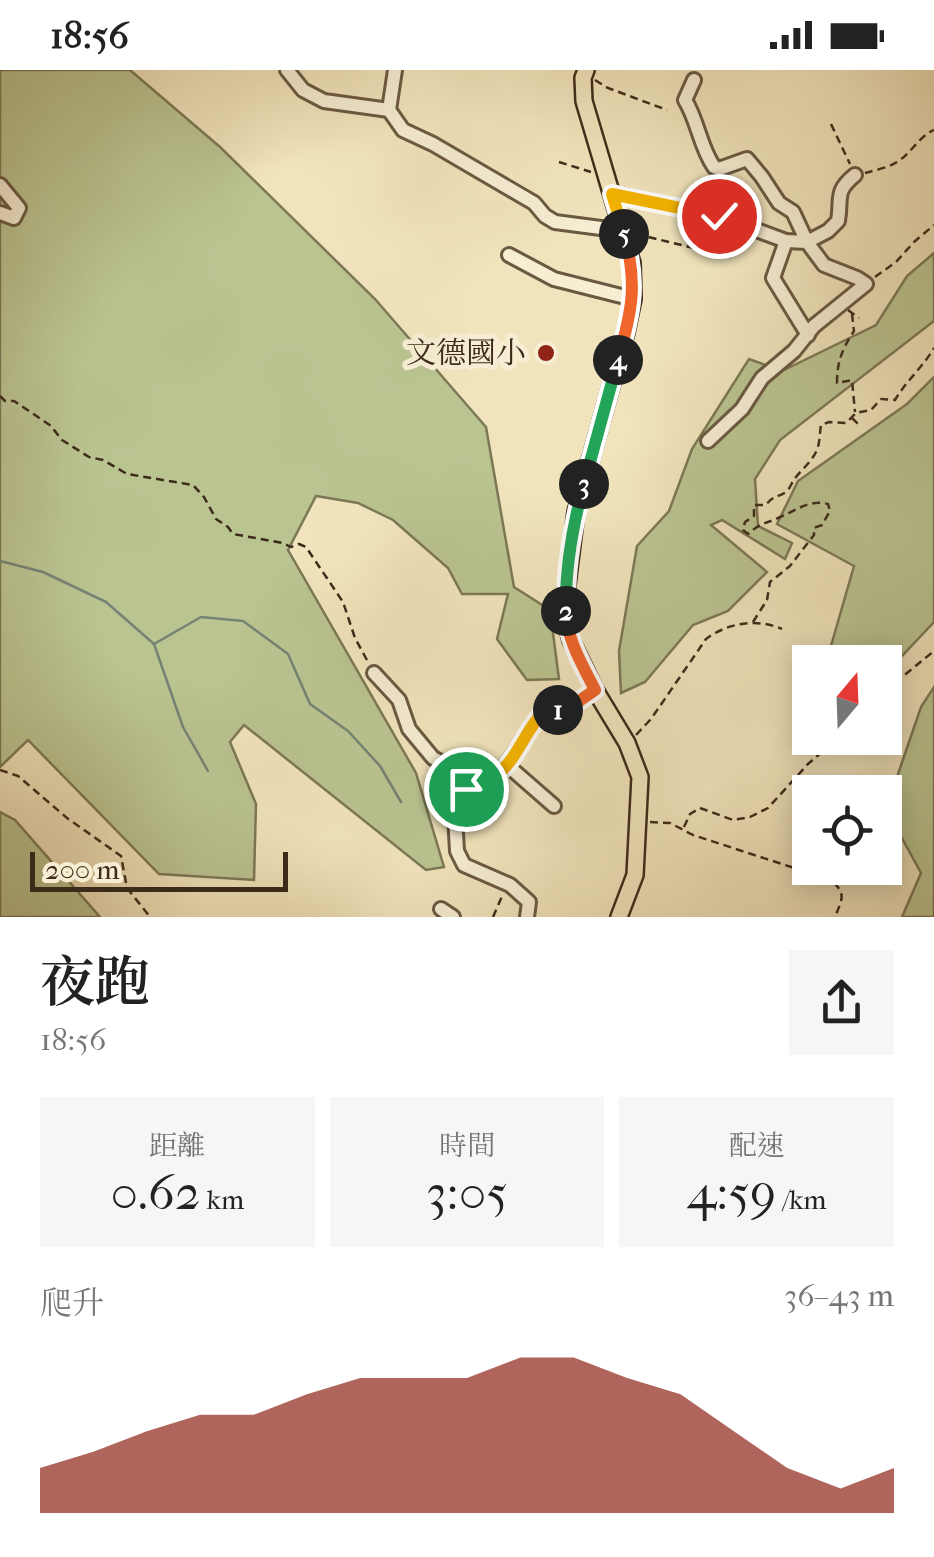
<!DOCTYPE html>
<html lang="zh-TW">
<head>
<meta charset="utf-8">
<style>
	body { margin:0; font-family:"IM FELL French Canon","Noto Serif TC",serif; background:#f6f6f6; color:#222; height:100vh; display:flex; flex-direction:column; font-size:38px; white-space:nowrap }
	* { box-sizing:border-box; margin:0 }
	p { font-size:32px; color:#767676 }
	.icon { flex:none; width:55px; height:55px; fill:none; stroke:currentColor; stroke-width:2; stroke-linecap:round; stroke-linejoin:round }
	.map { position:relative; height:847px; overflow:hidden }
	.side { display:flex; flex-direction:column; background:#fff; flex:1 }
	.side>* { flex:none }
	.needle { width:65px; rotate:19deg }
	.controls { position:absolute; left:792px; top:575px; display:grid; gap:20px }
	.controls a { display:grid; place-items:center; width:110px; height:110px; border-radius:0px; background:#fff; box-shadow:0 5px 25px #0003; font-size:50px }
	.scale { position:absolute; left:30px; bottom:25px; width:258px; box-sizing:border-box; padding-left:10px; border:5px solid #3d2b1a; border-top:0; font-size:28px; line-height:35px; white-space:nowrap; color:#3d2b1a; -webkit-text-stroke:8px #f6edd3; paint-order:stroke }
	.pin { position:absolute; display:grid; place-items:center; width:85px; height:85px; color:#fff; margin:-42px; border:5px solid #fff; border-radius:50%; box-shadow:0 2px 10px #0007 }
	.km { position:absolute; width:50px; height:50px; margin:-25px; border-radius:50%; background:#222; color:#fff; font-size:28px; line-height:50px; text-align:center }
	.round { display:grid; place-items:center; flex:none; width:105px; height:105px; border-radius:0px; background:#f6f6f6 }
	.overview { display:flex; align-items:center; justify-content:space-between; height:170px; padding:0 40px }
	h1 { font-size:55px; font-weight:600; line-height:75px }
	.figures { display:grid; grid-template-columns:repeat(3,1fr); gap:15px; height:170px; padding:10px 40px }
	.figures div { display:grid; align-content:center; border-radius:0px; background:#f6f6f6; text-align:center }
	.figures b { font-size:50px; font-weight:600 }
	.figures small { font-size:28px; font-weight:400 }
	.figures p { font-size:28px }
	.chart { height:280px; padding:20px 40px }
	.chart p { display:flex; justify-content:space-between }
	.chart svg { width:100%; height:180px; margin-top:10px; fill:#8f2418; opacity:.7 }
	.status { display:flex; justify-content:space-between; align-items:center; height:70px; padding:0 50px; background:#fff; direction:ltr }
	.status svg { height:28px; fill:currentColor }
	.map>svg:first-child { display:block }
	.green { fill:#bac491; stroke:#7c7856; stroke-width:2.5 }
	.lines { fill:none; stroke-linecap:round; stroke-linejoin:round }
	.stream { stroke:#758375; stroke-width:2.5 }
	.minor-casing { stroke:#6a5942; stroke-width:18 }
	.major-casing { stroke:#3d2b1a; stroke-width:20 }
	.path { stroke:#3d2b1a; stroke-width:2.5; stroke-dasharray:8 5; stroke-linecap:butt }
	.minor { stroke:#f6edd3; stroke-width:12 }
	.major { stroke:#f1e4bc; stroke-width:15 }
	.split-1-casing { stroke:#fff; stroke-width:20 }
	.split-2-casing { stroke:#fff; stroke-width:20 }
	.split-3-casing { stroke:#fff; stroke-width:20 }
	.split-4-casing { stroke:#fff; stroke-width:20 }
	.split-5-casing { stroke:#fff; stroke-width:20 }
	.split-6-casing { stroke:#fff; stroke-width:20 }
	.split-1 { stroke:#f5b400; stroke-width:12 }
	.split-2 { stroke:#f0652b; stroke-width:12 }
	.split-3 { stroke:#22a559; stroke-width:12 }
	.split-4 { stroke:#22a559; stroke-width:12 }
	.split-5 { stroke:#f0652b; stroke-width:12 }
	.split-6 { stroke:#f5b400; stroke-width:12 }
	.poi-dot { fill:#8f2418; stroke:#f6edd3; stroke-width:4 }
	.labels { text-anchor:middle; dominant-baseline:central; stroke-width:10; stroke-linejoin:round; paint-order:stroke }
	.poi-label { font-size:30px; fill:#3d2b1a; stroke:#f6edd3; text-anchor:end }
</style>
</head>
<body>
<div class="status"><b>18:56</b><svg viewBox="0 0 49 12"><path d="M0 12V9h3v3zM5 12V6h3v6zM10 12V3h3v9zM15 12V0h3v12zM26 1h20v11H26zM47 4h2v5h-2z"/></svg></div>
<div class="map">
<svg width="934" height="847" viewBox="0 0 934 847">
	<rect width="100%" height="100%" fill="#f1e4bc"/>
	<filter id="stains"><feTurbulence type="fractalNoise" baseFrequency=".002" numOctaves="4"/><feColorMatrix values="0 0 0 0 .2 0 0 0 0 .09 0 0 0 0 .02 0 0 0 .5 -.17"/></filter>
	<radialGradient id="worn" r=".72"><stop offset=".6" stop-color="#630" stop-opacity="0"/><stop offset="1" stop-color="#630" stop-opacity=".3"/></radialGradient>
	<g class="green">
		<polygon points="0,0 130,0 220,77 375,229 486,357 514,517 550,540 559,609 527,610 497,569 508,524 462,524 448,498 393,450 358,433 316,426 288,480 416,703 444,797 426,800 244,655 230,672 256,734 254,810 159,804 28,670 0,697"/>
		<polygon points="934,183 934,251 780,370 755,409 758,456 792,473 785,489 722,450 711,455 767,502 728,541 693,555 645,612 621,623 619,581 637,476 669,441 692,379 749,289 782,301 876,255 907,206"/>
		<polygon points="934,307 934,552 885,604 885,592 841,592 829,583 854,496 777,454 798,411 907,334"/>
		<polygon points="934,617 934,847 902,847 921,803 886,739 921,637"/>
		<polygon points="0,742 15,750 100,847 0,847"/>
	</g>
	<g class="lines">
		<g class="stream">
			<polyline points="0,491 43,502 106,532 154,574 201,547 243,551 288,584 310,634 348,661 380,696 401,732"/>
			<polyline points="154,574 183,657 208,701"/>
		</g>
		<defs>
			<g id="minor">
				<polyline points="287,0 303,20 324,31 389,40"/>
				<polyline points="395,0 389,40 403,60 433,74 534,133 545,146 555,152 624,161"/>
				<path d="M694 10 685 30C698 51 700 77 714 97L719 99 747 89 762 107 779 133 793 142 807 172 828 161 838 151C842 128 834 122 855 105"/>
				<polyline points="0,115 19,138 14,148 0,143"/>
				<polyline points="612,123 719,146 786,171 807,172 824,195 857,208 866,214 814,256 794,281 762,308 742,339 708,371"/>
				<polyline points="786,171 773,208 808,265"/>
				<polyline points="509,185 554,209 633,229"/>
				<path d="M374 603 399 630 409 659 433 688 479 712C515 700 519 666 544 641L566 640 595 620"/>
				<polyline points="507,695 554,736"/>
				<polyline points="479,712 466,719 460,725 455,746 457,781 464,795 510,815 529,832 527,847"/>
				<polyline points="441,839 453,847"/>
			</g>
			<polyline id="major" points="586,0 583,8 584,31 632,193 633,229 626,262 576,442 566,523 567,555 571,570 595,620 627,673 640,707 635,805 619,847"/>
		</defs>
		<use href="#minor" class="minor-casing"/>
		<use href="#major" class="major-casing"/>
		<g class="path">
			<polyline points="595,10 608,18 667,40"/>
			<polyline points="831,54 850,94"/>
			<polyline points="559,92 591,102"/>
			<path d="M865 103C875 100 888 98 897 92 912 83 918 67 934 60"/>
			<polyline points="636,164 731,187"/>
			<polyline points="875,207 896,192 914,172 934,155"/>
			<polyline points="848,240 859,248"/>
			<path d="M852 244 854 261C842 279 837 292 837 313L852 310 855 342"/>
			<polyline points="0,326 5,331 14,331 35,345 51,356 62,370 89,387 103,390 127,404 193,415 204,427 216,449 228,457 233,464 283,473 291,477 299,474 306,477 343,532 355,568 368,592"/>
			<polyline points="852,348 860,356"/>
			<path d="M753 552 767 530 770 512 790 496 814 465V458L822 455 830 441 828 434C808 429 796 441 778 448 765 454 760 453 748 464L743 460 745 452 754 446V435H766C774 424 779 428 787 421 791 417 792 411 796 407 805 396 817 387 819 372 820 366 820 361 821 355L829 352 846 353 856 343 871 340 881 329 895 330C906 311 923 297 934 278"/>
			<polyline points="885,621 934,581"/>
			<path d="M636 665 651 649 706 569C727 553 757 548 782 559"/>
			<polyline points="0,700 18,706 67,748 121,786 127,818 150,847"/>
			<path d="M650 752 670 753 693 765 831 810C847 824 842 829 835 847"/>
			<polyline points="684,757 690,744 700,738 733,750 750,747 768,738 808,694 838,668"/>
			<polyline points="493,847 503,824"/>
		</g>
		<use href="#minor" class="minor"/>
		<use href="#major" class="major"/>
	</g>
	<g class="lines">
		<defs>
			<path id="split-1" d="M466 719C475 715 487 711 495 706 517 691 525 660 544 641L558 640"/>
			<path id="split-2" d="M558 640H566L595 620C582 594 567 570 566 541"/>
			<path id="split-3" d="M566 541C565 499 573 454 584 414"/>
			<polyline id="split-4" points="584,414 618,290"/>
			<path id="split-5" d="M618 290C632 241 638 213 624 164"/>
			<polyline id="split-6" points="624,164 612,124 719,146"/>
		</defs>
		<use href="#split-1" class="split-1-casing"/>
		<use href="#split-2" class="split-2-casing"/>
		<use href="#split-3" class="split-3-casing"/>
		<use href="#split-4" class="split-4-casing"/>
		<use href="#split-5" class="split-5-casing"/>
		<use href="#split-6" class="split-6-casing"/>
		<use href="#split-1" class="split-1"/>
		<use href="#split-2" class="split-2"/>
		<use href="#split-3" class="split-3"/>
		<use href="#split-4" class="split-4"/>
		<use href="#split-5" class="split-5"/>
		<use href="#split-6" class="split-6"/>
	</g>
	<circle class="poi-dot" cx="546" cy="283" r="10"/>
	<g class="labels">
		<g class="poi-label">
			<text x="526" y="283">文德國小</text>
		</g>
	</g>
	<rect width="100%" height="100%" filter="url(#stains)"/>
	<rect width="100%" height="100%" fill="url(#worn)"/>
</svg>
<div class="controls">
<a><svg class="needle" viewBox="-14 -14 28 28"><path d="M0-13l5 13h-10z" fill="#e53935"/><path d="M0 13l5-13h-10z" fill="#767676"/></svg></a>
<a><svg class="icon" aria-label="locate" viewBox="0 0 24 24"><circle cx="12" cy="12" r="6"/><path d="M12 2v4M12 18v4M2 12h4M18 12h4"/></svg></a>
</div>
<div class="scale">200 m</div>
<div class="pin" style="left:466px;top:719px;background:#1e9e55"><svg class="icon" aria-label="arrive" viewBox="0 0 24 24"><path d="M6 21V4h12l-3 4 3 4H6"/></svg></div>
<div class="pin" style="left:719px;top:146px;background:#d93025"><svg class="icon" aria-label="check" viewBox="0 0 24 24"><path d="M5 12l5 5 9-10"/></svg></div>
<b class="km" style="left:558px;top:640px">1</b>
<b class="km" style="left:566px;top:541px">2</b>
<b class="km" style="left:584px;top:414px">3</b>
<b class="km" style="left:618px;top:290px">4</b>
<b class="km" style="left:624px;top:164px">5</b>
</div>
<section class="side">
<div class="overview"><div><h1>夜跑</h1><p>18:56</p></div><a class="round"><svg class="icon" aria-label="share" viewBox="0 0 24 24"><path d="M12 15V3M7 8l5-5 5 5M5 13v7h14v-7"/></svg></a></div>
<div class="figures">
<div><p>距離</p><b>0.62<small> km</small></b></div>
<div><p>時間</p><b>3:05</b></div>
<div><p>配速</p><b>4:59<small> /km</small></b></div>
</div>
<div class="chart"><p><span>爬升</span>36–43 m</p>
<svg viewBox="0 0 160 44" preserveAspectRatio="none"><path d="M0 44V33L10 29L20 24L30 20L40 20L50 15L60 11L70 11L80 11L90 6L100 6L110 11L120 15L130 24L140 33L150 38L160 33V44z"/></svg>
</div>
</section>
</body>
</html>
